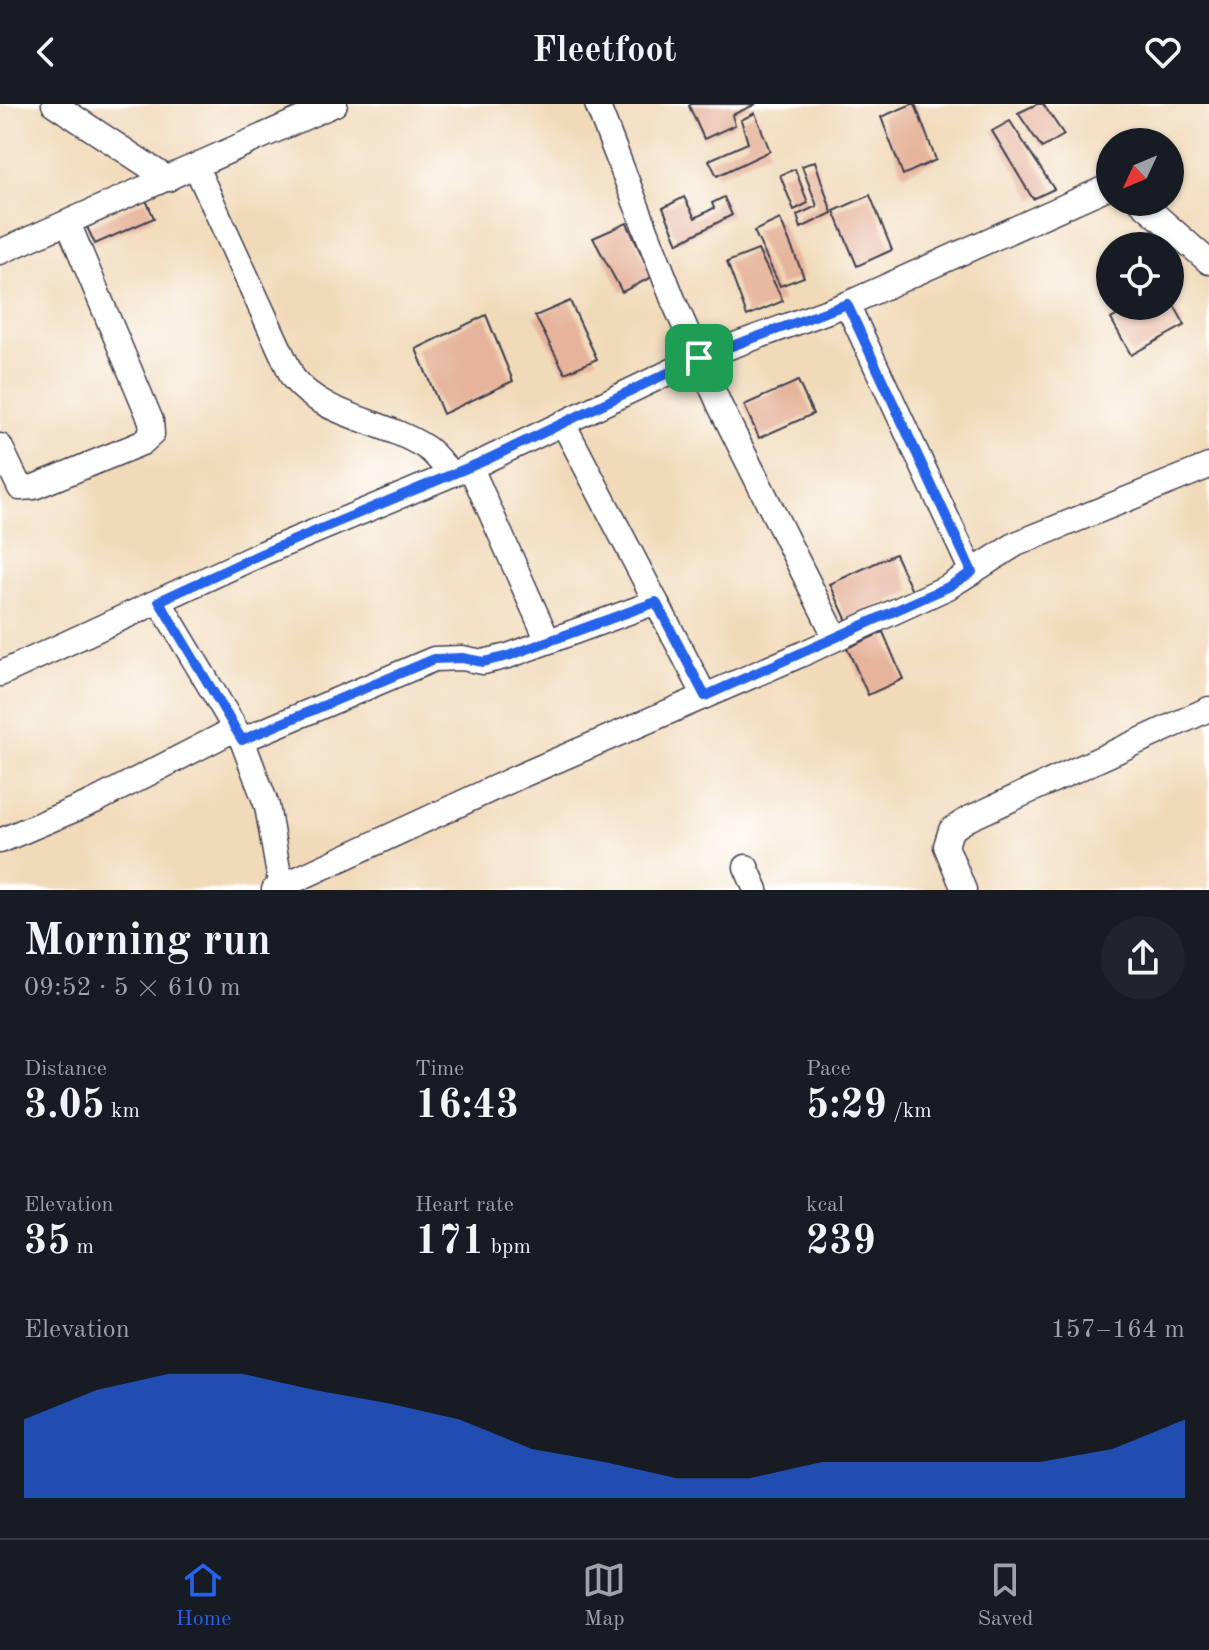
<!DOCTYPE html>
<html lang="en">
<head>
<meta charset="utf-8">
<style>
	body { margin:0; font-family:"Old Standard TT",serif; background:#20242c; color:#f1f3f6; height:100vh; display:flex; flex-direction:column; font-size:30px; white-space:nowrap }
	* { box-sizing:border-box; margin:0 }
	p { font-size:26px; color:#9ea1a6 }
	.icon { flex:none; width:44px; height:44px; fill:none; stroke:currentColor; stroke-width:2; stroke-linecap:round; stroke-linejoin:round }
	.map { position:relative; height:786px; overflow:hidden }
	.sheet { display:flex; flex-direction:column; background:#171b24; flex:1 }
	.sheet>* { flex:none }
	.needle { width:52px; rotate:226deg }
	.tools { position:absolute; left:1096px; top:24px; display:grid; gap:16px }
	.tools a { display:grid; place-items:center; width:88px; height:88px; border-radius:50%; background:#171b24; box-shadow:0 2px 6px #0004; font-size:40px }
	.pin { position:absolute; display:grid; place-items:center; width:68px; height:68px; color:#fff; margin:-34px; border-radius:16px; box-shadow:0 4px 12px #0006 }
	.round { display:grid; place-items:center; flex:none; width:84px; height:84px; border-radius:42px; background:#20242c }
	.head { display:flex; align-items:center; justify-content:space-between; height:136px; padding:0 24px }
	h1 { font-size:44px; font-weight:800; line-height:60px }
	.figures { display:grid; grid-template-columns:repeat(3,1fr); gap:12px; height:136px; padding:8px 24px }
	.figures div { display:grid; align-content:center }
	.figures b { font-size:40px; font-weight:800 }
	.figures small { font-size:22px; font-weight:400 }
	.figures p { font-size:22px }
	.chart { height:224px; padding:16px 24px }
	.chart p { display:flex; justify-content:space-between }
	.chart svg { width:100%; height:144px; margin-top:8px; fill:#2563eb; opacity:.7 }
	header { display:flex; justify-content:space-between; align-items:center; height:104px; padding:0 24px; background:#171b24; font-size:36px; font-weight:800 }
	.dock { display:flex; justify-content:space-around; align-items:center; height:112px; border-top:2px solid #363941; background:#171b24; font-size:22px; color:#9ea1a6 }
	.dock a { display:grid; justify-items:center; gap:4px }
	.dock .selected { color:#2563eb }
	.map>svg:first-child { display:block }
	.building { fill:#e6b49c }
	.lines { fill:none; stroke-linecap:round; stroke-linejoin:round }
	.minor-casing { stroke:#413e4e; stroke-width:27 }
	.minor { stroke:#fff; stroke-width:24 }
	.route-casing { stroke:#fff; stroke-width:16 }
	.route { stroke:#2563eb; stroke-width:10 }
</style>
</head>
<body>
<header><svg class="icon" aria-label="back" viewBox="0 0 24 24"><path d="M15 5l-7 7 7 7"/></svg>Fleetfoot<svg class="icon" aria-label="heart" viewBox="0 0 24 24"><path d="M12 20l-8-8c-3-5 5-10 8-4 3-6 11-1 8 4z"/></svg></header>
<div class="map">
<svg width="1209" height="786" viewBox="0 0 1209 786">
	<rect width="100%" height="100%" fill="#fff"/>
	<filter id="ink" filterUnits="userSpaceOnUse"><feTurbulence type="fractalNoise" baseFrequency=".0125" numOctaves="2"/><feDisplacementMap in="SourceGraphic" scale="16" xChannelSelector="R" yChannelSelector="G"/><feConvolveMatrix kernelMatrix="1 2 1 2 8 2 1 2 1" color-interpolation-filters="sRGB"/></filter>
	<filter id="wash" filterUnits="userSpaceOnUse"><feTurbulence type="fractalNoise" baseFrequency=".006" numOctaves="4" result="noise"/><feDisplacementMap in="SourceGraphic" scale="32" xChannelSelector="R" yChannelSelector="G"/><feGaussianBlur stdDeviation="1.8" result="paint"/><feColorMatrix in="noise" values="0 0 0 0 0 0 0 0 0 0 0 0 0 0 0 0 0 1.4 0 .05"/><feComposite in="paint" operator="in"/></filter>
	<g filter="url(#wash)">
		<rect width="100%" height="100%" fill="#f1daba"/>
		<g id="blocks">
			<g class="building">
				<polygon points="691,0 756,0 732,11 735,21 704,35 689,2"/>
				<polygon points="912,0 915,0 936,56 903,71 881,13"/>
				<polygon points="1037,0 1043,0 1064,31 1042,44 1018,9"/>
				<polygon points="755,9 770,47 717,72 709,56 748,39 741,16"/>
				<polygon points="1010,17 1054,85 1033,95 992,27"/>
				<polygon points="815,57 832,109 801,124 797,111 817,102 802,62"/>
				<polygon points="795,65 808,99 794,106 780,71"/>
				<polygon points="870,91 892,146 857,162 834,107"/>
				<polygon points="684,93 695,114 714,104 712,99 724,93 732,111 678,139 663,104"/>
				<polygon points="146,96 154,114 95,140 87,123"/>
				<polygon points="780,115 804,173 780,182 754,127"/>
				<polygon points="627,119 652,173 622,188 593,134"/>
				<polygon points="758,146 783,197 747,212 727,158"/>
				<polygon points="1170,194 1185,221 1131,251 1111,215 1134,202 1170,202"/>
				<polygon points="570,197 597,255 565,269 535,212"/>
				<polygon points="486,211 513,277 443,310 416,245"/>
				<polygon points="798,277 813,310 759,334 744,301"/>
				<polygon points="895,450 912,487 847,517 830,480"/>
				<polygon points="883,528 903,575 868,591 847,544"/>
			</g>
		</g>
	</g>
	<g filter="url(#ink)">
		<use href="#blocks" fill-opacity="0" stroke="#413e4e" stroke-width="2"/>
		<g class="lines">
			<defs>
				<g id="minor">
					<polyline points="54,0 168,75"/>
					<polyline points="597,0 674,198 720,302 836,534"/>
					<path d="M196 63 293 274C324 313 383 316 425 343 435 349 443 361 451 370"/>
					<polyline points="1141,98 1209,158"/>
					<polyline points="0,148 335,0"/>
					<polyline points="847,200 972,468"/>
					<polyline points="563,319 705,592"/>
					<polyline points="0,342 20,384 34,383 142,339 152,330 151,317 68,119"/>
					<polyline points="470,362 548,537"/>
					<polyline points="159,497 242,636 267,702 281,783"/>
					<polyline points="0,570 263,449 484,357 699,254 847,200 1110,82"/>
					<polyline points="242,636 434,555 462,554 483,558 508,552 656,498"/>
					<polyline points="0,737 95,697 235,625"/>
					<polyline points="746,763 756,786"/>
					<polyline points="274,786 518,673 800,551 948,483 1016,440 1209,362"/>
					<polyline points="964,786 946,742 951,726 968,715 1209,605"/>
				</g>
			</defs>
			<use href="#minor" class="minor-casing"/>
			<use href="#minor" class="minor"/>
		</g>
	</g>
	<g class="lines" filter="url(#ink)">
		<defs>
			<polygon id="route" points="847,200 972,468 948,483 705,592 656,498 508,552 483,558 462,554 434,555 242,636 159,497 263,449 484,357 699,254"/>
		</defs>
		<use href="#route" class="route-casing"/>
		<use href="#route" class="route"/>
	</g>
</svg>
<div class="tools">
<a><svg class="needle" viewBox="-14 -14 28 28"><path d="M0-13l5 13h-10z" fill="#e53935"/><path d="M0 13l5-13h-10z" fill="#9ea1a6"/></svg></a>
<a><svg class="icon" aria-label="locate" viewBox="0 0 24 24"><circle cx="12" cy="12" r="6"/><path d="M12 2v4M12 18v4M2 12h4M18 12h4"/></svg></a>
</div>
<div class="pin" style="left:699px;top:254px;background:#1e9e55"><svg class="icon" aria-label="arrive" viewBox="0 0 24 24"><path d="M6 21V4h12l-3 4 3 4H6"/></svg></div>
</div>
<section class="sheet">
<div class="head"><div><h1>Morning run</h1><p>09:52 · 5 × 610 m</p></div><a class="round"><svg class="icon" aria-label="share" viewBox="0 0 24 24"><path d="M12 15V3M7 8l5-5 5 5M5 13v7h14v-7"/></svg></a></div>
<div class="figures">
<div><p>Distance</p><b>3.05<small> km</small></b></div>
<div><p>Time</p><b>16:43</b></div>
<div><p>Pace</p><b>5:29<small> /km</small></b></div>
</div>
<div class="figures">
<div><p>Elevation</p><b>35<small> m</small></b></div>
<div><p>Heart rate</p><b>171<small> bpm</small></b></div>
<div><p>kcal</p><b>239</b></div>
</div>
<div class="chart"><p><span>Elevation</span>157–164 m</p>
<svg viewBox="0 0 160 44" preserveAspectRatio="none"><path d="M0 44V20L10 11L20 6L30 6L40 11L50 15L60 20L70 29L80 33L90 38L100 38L110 33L120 33L130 33L140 33L150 29L160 20V44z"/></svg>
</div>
</section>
<nav class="dock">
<a class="selected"><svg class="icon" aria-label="home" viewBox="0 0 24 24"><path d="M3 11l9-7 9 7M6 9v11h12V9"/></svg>Home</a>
<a><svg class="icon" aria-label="map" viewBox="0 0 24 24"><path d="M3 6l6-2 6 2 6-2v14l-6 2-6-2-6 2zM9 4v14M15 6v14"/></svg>Map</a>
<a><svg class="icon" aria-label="saved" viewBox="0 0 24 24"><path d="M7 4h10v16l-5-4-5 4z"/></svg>Saved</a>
</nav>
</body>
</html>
